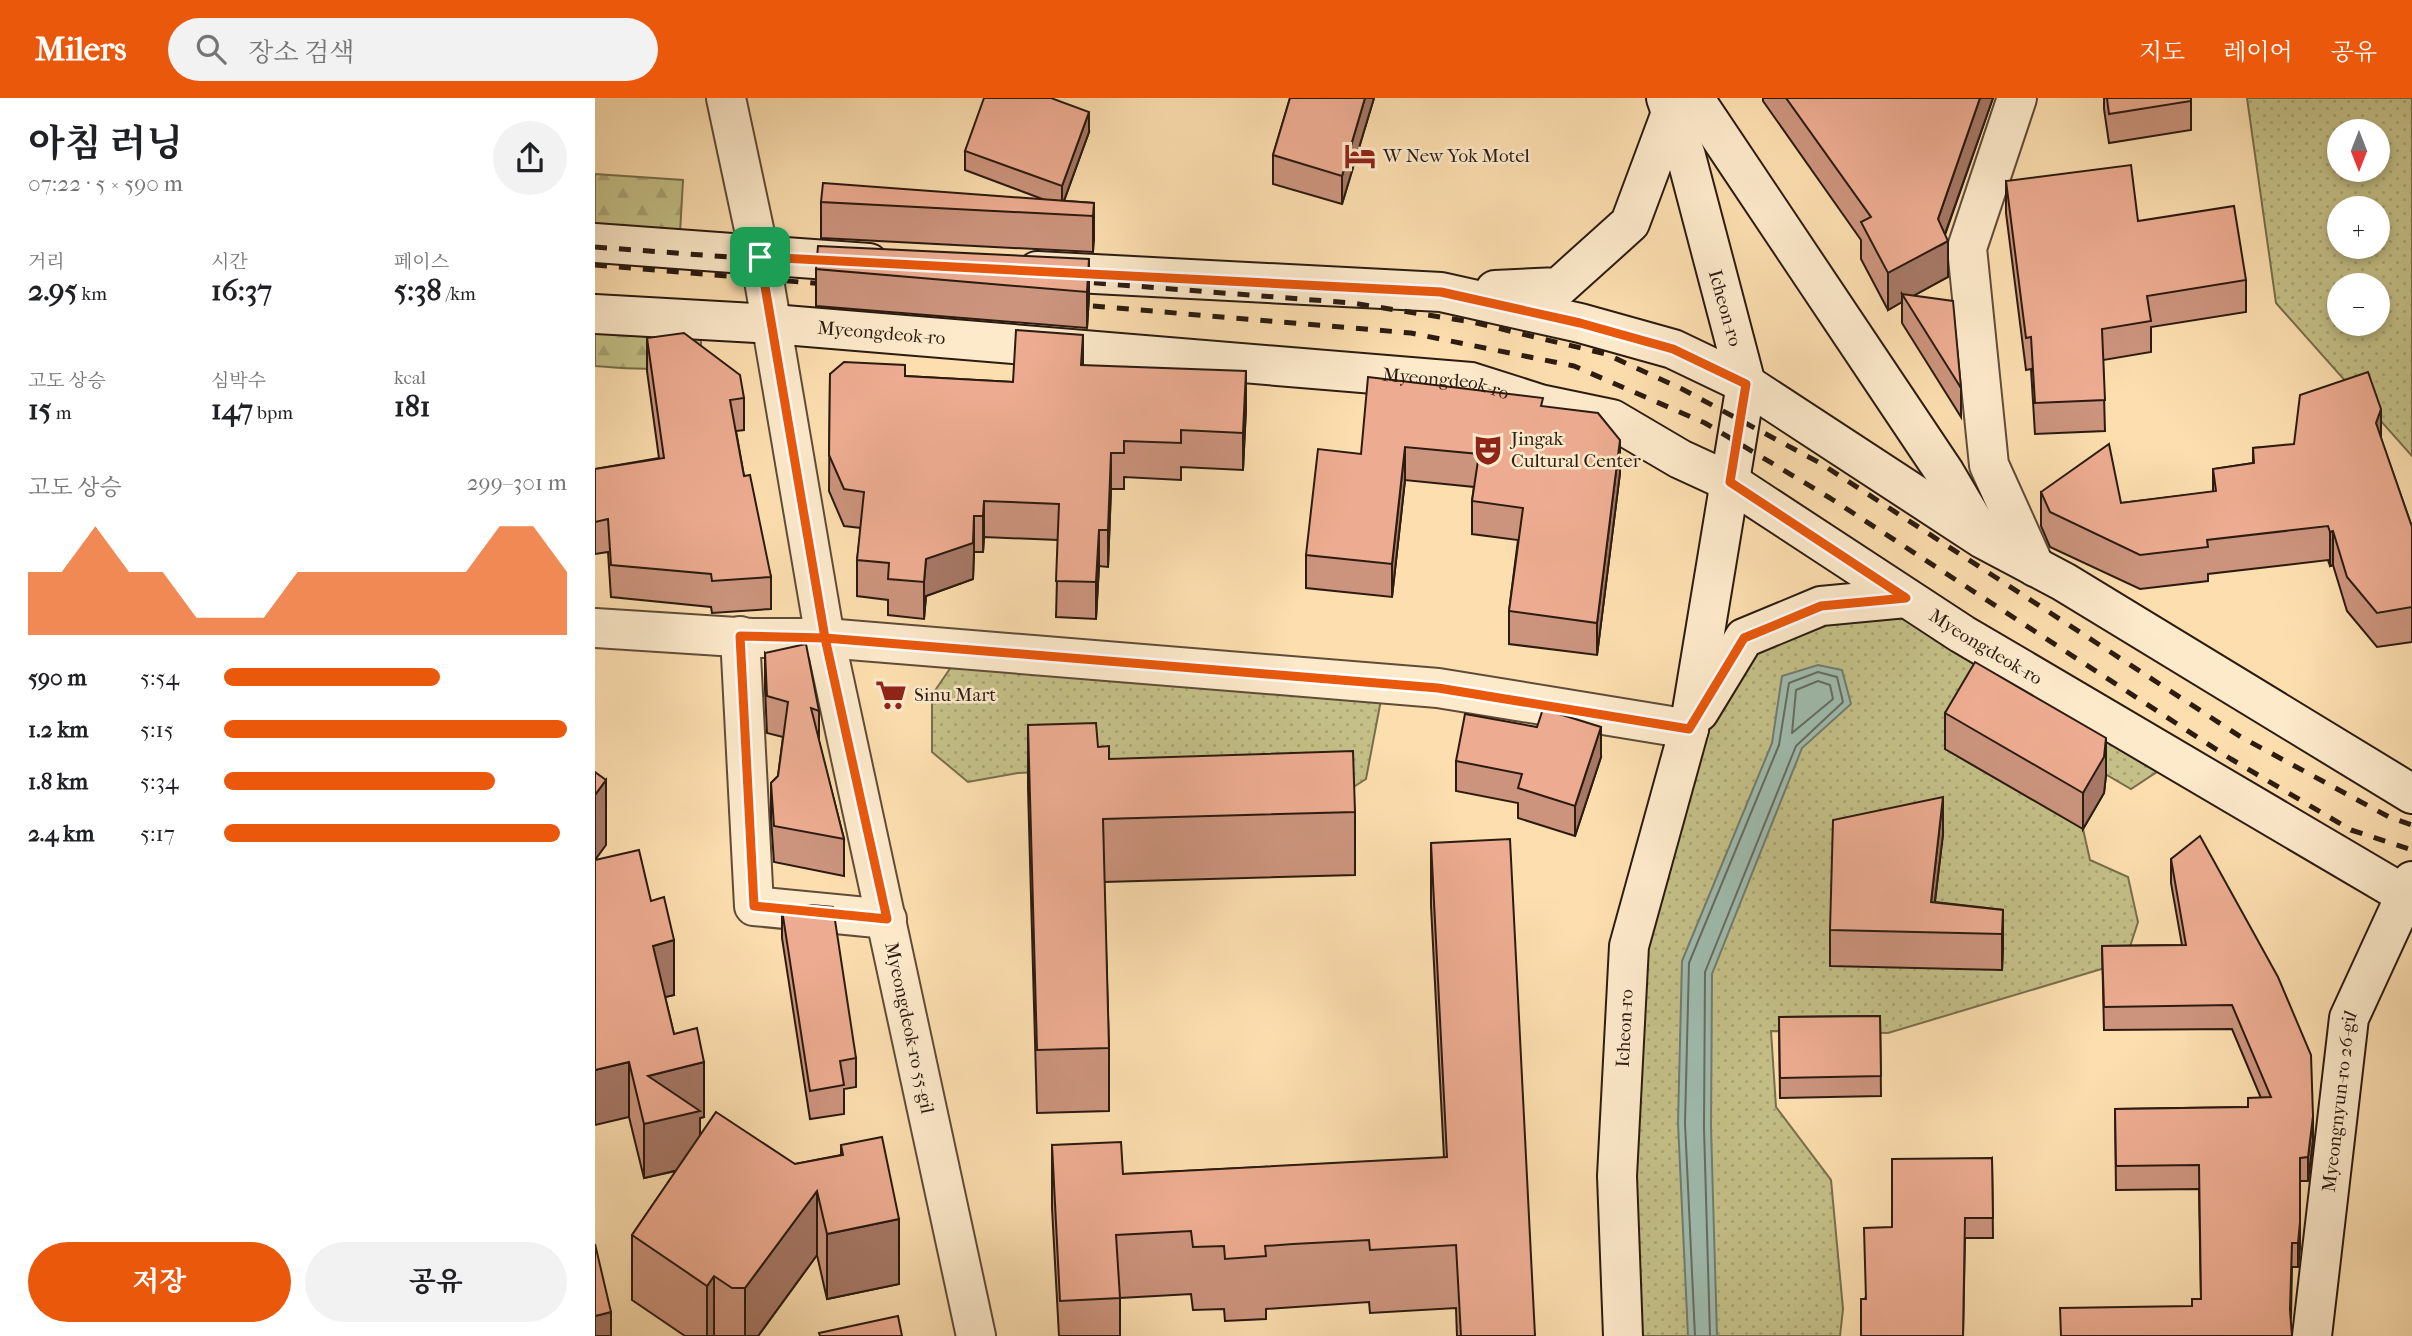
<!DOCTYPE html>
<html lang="ko">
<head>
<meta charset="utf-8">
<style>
	body { margin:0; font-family:"IM FELL French Canon","Noto Serif KR",serif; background:#f2f2f2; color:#202124; height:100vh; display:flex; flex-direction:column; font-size:26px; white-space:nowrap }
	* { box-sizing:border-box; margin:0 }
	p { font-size:23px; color:#757577 }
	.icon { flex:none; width:38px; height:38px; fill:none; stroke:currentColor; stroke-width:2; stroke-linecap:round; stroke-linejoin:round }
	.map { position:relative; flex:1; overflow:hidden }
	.side { display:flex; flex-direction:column; background:#fff; width:595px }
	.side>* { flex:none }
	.needle { width:46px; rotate:180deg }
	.controls { position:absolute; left:1732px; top:21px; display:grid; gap:14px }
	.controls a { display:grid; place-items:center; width:63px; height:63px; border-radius:50%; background:#fff; box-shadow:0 4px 10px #0003; font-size:35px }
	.pin { position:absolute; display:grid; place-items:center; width:60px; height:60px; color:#fff; margin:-30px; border-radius:14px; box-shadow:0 4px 10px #0006 }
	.round { display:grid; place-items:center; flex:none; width:74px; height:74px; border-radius:37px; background:#f2f2f2 }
	.overview { display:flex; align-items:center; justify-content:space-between; height:119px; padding:0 28px }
	h1 { font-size:38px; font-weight:700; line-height:52px }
	.figures { display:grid; grid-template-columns:repeat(3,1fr); gap:10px; height:119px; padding:7px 28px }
	.figures div { display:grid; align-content:center }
	.figures b { font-size:30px; font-weight:700 }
	.figures small { font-size:19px; font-weight:400 }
	.figures p { font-size:19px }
	.chart { height:196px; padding:14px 28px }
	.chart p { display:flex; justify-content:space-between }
	.chart svg { width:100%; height:126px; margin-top:7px; fill:#ea580c; opacity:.7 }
	.button { display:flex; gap:14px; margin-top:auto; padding:14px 28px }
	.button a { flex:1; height:80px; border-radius:42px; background:#ea580c; color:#fff; font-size:28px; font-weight:700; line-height:80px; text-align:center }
	.button a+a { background:#f2f2f2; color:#202124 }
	ul { padding:0 28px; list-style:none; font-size:23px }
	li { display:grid; grid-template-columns:112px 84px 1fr; align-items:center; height:52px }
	li i { height:18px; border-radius:9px; background:#ea580c }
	header { display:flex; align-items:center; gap:42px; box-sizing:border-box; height:98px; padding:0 35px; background:#ea580c; color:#fff }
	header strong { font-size:33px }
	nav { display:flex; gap:38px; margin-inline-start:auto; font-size:24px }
	.search { width:490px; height:63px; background:#f2f2f2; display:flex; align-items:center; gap:18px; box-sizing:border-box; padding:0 24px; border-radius:38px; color:#757577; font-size:26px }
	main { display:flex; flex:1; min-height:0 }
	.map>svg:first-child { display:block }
	.forest { fill:url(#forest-firs); stroke:#786e4c; stroke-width:2 }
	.park { fill:url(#park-dots); stroke:#786e4c; stroke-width:2; fill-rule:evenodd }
	.water { fill:#9fbcaf; stroke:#717c70; stroke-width:2 }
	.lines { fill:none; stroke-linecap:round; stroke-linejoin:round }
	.shore { stroke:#656c60; stroke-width:2 }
	.street-casing { stroke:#5f4c38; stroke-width:42 }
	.secondary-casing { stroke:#2b1b11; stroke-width:42 }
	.street { stroke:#fdeacb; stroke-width:38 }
	.secondary { stroke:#fdeacb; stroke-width:38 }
	.rail { stroke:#2b1b11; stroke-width:5; stroke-dasharray:12 12; stroke-linecap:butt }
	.wall { fill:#cc947d; stroke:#2b1b11; stroke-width:2 }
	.shaded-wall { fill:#a67866; stroke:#2b1b11; stroke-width:2 }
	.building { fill:#edac91; stroke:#2b1b11; stroke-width:2 }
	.route-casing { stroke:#fff; stroke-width:14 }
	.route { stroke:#ea580c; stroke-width:9 }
	.labels { text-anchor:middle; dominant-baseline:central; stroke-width:5; stroke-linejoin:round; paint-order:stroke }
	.poi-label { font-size:19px; fill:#2b1b11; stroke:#fdeacb; text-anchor:start }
	.street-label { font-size:19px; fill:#2b1b11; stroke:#fdeacb }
</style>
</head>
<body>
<header>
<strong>Milers</strong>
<div class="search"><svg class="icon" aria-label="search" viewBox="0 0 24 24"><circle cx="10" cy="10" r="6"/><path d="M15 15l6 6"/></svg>장소 검색</div>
<nav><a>지도</a><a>레이어</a><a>공유</a></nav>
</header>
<main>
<section class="side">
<div class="overview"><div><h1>아침 러닝</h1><p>07:22 · 5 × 590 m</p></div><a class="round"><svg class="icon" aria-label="share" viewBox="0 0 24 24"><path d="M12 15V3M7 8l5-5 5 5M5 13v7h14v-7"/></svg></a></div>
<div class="figures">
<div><p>거리</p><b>2.95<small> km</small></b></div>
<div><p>시간</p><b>16:37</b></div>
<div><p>페이스</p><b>5:38<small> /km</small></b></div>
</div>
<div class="figures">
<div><p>고도 상승</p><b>15<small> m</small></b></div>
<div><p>심박수</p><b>147<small> bpm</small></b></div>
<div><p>kcal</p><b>181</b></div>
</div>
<div class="chart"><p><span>고도 상승</span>299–301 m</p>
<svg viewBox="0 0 160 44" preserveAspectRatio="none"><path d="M0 44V22L10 22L20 6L30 22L40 22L50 38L60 38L70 38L80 22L90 22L100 22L110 22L120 22L130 22L140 6L150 6L160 22V44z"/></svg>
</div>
<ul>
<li><b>590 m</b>5:54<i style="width:63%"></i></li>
<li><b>1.2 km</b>5:15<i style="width:100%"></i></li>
<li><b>1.8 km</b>5:34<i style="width:79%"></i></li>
<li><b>2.4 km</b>5:17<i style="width:98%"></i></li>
</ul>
<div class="button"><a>저장</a><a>공유</a></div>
</section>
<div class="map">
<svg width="1817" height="1238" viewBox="0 0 1817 1238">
	<defs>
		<pattern id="forest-firs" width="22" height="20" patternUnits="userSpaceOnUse" patternTransform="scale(1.75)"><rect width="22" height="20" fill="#c4c087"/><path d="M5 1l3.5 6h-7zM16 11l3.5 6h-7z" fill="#a9a474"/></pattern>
		<pattern id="park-dots" width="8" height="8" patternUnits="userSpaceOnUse" patternTransform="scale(1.75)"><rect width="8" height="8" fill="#c4c087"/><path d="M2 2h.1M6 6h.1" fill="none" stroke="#a9a474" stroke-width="1.8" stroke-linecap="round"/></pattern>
	</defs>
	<rect width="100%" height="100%" fill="#fcdeaf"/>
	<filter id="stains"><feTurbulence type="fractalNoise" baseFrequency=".00286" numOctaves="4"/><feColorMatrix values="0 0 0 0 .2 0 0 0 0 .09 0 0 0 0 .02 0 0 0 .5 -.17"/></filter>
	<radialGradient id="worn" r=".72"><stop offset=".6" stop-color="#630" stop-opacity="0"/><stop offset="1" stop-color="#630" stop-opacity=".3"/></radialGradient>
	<g class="forest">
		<polygon points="0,76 88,82 84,153 0,145"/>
		<path d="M0 216 106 223V260C71 275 37 271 0 268Z"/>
	</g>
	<g class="park">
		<path d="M1652 0H1817V358L1681 205ZM1745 33H1783V72H1745ZM1745 110H1783V149H1745ZM1745 187H1783V226H1745Z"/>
		<polygon points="1311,500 1580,662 1536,691 1380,600 1350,651 1488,731 1495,762 1533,779 1543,824 1530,864 1293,935 1176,933 1181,1009 1236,1082 1248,1211 1245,1238 1028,1238 1034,848 1094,631 1149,540"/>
		<polygon points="367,553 789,586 771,681 746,697 507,671 423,675 373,684 337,654 337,597"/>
	</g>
	<polygon class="water" points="1223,567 1247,572 1256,606 1207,650 1117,876 1116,1030 1122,1238 1093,1238 1083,1025 1087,863 1177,645 1187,578"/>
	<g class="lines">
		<g class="shore">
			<polygon points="1223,583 1235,587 1238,601 1197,635 1201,592"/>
			<polyline points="1100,1238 1090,1025 1094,865 1184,647 1194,585 1223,574 1242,579 1248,604 1201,648 1110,874 1109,1030 1115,1238"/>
		</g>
		<defs>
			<g id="street">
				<path id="s1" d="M131 0 165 159 230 540 381 1238"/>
				<polyline points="1422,0 1372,150 1394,367 1440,469"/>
				<polyline points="0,530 157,540 230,540 843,590 1094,631"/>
				<polyline points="145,538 159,808 292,821"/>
			</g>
			<g id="secondary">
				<polyline points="1099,0 1350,375 1384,433"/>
				<polyline points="0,145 274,165"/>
				<polyline points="442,173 846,194 985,225 1078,251 1151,286 1388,441 1469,484 1817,696"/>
				<polyline points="900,192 964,189 1035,125 1076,15"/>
				<path id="s2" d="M0 216 177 226 876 284 945 306 1017 321 1085 361 1135 384 1367 536 1817 801"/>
				<polyline points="1104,614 1149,540 1226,508 1311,500"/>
				<path id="s3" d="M1028 1238 1022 1078 1034 848 1094 631 1151 286 1091 58 1071 0"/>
				<path id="s4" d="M1717 1238 1754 920 1817 783"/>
			</g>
		</defs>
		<use href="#street" class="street-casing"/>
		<use href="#secondary" class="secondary-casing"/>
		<use href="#street" class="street"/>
		<use href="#secondary" class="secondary"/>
		<g class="rail">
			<polyline points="0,149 241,167"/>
			<polyline points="0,167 241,187"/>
			<polyline points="475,183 757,205 877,224 1011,256 1087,291 1225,365 1646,639 1794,719 1817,727"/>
			<polyline points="474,206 816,235 979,268 1110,325 1235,400 1636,661 1756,732 1817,752"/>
		</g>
	</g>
	<g class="wall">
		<polygon points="695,0 779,0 747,106 678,86 678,57"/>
		<polygon points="1168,0 1398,0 1350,137 1353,179 1319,197 1366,290 1366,319 1307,225 1307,204 1293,212 1266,161 1266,142 1168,3"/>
		<polygon points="1509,0 1596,0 1596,32 1514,45 1509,11"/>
		<polygon points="494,34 469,103 499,105 498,154 226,140 226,104 450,102 370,72 370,53"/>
		<polygon points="1411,83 1543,123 1651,182 1651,214 1556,229 1556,254 1508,262 1510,333 1440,336 1436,271 1431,272 1411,115"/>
		<polygon points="494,161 494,198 492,230 221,208 221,171"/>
		<polygon points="52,240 149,300 149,332 141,333 149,378 176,479 176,511 117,515 116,509 16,499 13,454 0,456 0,371 64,360 52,273"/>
		<polygon points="488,267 651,310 648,372 586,369 586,382 529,379 529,391 516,391 513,469 504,468 501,521 461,519 463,442 389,439 388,454 379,454 378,481 331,498 329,521 293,517 293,502 262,498 262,462 266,430 249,428 234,393 235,276 310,278 418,284"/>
		<polygon points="948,309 1025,375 1002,557 914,546 914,513 923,442 877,436 877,403 879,389 810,382 797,499 711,490 711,457 766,356"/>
		<polygon points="1786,341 1817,429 1817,544 1782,549 1752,513 1738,467 1735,468 1733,462 1613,476 1613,483 1545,491 1455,449 1446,428 1446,394 1526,405 1618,394 1618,371 1658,365 1658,350"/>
		<polygon points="170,555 224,613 224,644 249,741 249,778 179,764 176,721 176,685 183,678 188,639 172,635 170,591"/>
		<polygon points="1350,615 1511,677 1509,695 1488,731 1350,651"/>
		<polygon points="433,627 503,649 514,661 760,714 760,777 509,784 514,950 514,1013 442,1015 433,690"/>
		<polygon points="1006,659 980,738 923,720 923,705 861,693 861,663"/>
		<polygon points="1348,736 1340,804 1408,812 1408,849 1407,872 1235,868 1235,832"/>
		<polygon points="836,745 940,1238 862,1238 861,1210 775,1215 774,1204 671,1211 671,1221 630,1223 629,1211 598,1212 596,1196 525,1200 525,1238 464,1238 457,1110 457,1047 528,1076 849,1060 836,808"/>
		<polygon points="1576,761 1718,1042 1713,1083 1705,1083 1705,1148 1703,1169 1697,1169 1696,1220 1597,1208 1606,1201 1604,1091 1521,1092 1520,1011 1653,1009 1666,1000 1637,931 1509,932 1507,848 1587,847 1576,785"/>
		<polygon points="0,762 79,897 70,899 79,936 109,1019 105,1020 105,1038 200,1066 246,1057 246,1047 304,1186 232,1201 222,1157 163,1238 90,1238 37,1202 37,1137 81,1073 49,1080 34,1019"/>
		<polygon points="187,812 261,960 261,989 249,991 249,1016 215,1021 187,840"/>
		<polygon points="1285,918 1286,998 1185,1000 1184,919"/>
		<polygon points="1397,1060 1398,1140 1370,1140 1368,1238 1270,1201 1297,1129"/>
	</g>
	<g class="shaded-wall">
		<polygon points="770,0 779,0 747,106 747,78"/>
		<polygon points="1385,0 1398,0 1346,147 1353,143 1353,179 1311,202 1307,196 1307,204 1293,212 1293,175 1343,121"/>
		<polygon points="494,14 494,34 467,108 467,88"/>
		<polygon points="499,105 499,142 498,154 498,118"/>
		<polygon points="494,161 494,198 492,230 492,194"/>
		<polygon points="488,237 488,274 486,267"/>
		<polygon points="651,273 651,310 648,372 648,335"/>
		<polygon points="1786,311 1786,345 1781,325"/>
		<polygon points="1025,342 1025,375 1002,557 1002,525"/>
		<polygon points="810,349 810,382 797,499 797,466"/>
		<polygon points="516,355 516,391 513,469 513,432"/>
		<polygon points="389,403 389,439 388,454 388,418"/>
		<polygon points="379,418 379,454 378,481 331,498 329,521 329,484 331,461"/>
		<polygon points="504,432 504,468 501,521 501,484"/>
		<polygon points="1738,433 1738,467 1735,468 1735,434"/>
		<polygon points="1006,629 1006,659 980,738 980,708"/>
		<polygon points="1511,640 1511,677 1509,695 1488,731 1488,695"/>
		<polygon points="11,682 11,747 0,762 0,697"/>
		<polygon points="1348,699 1348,736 1336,834 1336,804"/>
		<polygon points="1408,812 1408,849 1407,872 1407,836"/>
		<polygon points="79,842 79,897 58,902 58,848"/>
		<polygon points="34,964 34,1019 0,1027 0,972"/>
		<polygon points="109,964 109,1019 105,1020 105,1067 49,1080 49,1026 53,978"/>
		<polygon points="1718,1018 1718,1042 1713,1083 1713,1059"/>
		<polygon points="222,1093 222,1157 163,1238 150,1238 150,1190"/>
		<polygon points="304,1121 304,1186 232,1201 232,1136"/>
		<polygon points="1705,1124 1705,1148 1703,1169 1703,1145"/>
		<polygon points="119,1178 119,1238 112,1238 112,1188"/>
		<polygon points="16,1214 16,1238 0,1238 0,1218"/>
	</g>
	<g class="building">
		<polygon points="389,0 456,0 494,14 467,88 370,53"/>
		<polygon points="695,0 770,0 747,78 678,57"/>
		<polygon points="1191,0 1385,0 1343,121 1353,143 1293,175 1266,124 1276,119"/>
		<polygon points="1512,0 1596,0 1596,3 1514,16"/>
		<polygon points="1536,67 1543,123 1639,108 1651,182 1552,198 1556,223 1507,231 1510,302 1440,305 1436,239 1431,240 1411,83"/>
		<polygon points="228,85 499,105 498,118 226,104"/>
		<polygon points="223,148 494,161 492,194 221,171"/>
		<polygon points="1307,196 1358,203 1366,290"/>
		<polygon points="421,232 488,237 486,267 651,273 648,335 586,332 586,345 529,343 529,355 516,355 513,432 504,432 501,484 461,483 464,406 389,403 388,418 379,418 378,445 331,461 329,484 293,481 294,465 262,462 269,394 249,391 234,357 235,276 249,264 310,267 310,278 418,284"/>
		<polygon points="89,235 145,277 149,300 135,302 149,378 155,377 176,479 117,483 116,476 16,467 13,421 0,424 0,371 69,360 52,240"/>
		<polygon points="1773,274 1786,311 1781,325 1817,429 1817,509 1782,515 1752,479 1738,433 1735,434 1733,428 1612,442 1613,449 1545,457 1455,414 1446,394 1514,346 1526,405 1621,393 1618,371 1659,365 1658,350 1699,346 1705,297"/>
		<polygon points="773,279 948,300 946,308 1003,315 1025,342 1002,525 914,513 928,410 877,403 884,356 810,349 797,466 711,457 723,351 766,356"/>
		<polygon points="211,546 224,613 216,610 249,741 179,728 176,685 183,678 193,604 172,598 170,555"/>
		<polygon points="1380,564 1511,640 1509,659 1488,695 1350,615"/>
		<polygon points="948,611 1006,629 980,708 923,690 927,676 861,663 870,616 942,629"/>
		<polygon points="501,625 503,649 514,648 514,661 758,653 760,714 508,721 514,950 442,952 433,627"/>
		<polygon points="0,674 11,682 0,697"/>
		<polygon points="1348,699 1336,804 1408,812 1407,836 1235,832 1238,722"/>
		<polygon points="1605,738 1683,879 1716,957 1718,1018 1713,1059 1705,1060 1705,1124 1703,1145 1697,1145 1695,1212 1697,1238 1466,1238 1465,1210 1597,1208 1597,1201 1606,1201 1604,1067 1521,1068 1520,1011 1653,1009 1653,1000 1676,999 1637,907 1509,909 1507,848 1591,847 1576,761"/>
		<polygon points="915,741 940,1238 866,1238 861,1147 775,1152 774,1142 698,1146 670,1148 671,1158 630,1161 629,1148 598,1149 596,1133 521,1137 525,1200 465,1203 457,1047 526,1044 528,1076 852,1059 836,745"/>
		<polygon points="44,752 56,803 69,799 79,842 58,848 79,936 102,930 109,964 53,978 105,1013 49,1026 34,964 0,972 0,762"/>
		<polygon points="216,807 238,809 261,960 245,963 249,987 215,993 187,812"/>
		<polygon points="1285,918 1286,978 1185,980 1184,919"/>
		<polygon points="121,1014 200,1066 248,1057 246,1047 287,1039 304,1121 232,1136 222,1093 150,1190 137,1190 119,1178 112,1188 37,1137"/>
		<polygon points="1397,1060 1398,1120 1370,1120 1368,1238 1266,1238 1266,1201 1271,1201 1269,1130 1297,1129 1297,1061"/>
		<polygon points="0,1146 16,1214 0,1218"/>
		<polygon points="303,1218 307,1238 225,1238 224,1235"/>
	</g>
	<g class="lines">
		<defs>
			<polyline id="route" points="165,159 230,540 292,821 159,808 145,538 230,540 843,590 1094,631 1149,540 1226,508 1311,500 1135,384 1151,286 1078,251 985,225 846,194 165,159"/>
		</defs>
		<use href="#route" class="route-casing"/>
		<use href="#route" class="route"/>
	</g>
	<defs>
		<symbol id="hotel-bare" viewBox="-9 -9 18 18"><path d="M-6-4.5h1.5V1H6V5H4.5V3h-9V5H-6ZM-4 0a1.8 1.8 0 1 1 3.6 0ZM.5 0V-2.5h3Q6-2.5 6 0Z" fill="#8f2418" stroke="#fdeacb" stroke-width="2.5" paint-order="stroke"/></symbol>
		<symbol id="theatre-bare" viewBox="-9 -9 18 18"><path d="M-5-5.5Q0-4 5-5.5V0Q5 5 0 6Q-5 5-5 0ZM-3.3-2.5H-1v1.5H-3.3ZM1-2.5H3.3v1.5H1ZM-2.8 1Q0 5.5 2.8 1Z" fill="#8f2418" stroke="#fdeacb" stroke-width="2.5" paint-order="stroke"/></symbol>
		<symbol id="supermarket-bare" viewBox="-9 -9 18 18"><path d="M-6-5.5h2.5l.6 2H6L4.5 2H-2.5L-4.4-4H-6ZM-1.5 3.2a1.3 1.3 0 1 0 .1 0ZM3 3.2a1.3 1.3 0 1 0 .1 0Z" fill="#8f2418" stroke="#fdeacb" stroke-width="2.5" paint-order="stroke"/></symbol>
	</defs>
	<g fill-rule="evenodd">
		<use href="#hotel-bare" x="743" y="36" width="44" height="44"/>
		<use href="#theatre-bare" x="871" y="330" width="44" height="44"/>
		<use href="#supermarket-bare" x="274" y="575" width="44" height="44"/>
	</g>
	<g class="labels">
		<g class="poi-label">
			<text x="788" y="58">W New Yok Motel</text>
			<text x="916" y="341">Jingak<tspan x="916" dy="22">Cultural Center</tspan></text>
			<text x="319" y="597">Sinu Mart</text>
		</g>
		<g class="street-label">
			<text transform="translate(1130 210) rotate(74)">Icheon-ro</text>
			<text stroke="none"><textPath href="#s2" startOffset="287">Myeongdeok-ro</textPath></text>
			<text stroke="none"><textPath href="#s2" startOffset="854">Myeongdeok-ro</textPath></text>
			<text stroke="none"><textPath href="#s2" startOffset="1463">Myeongdeok-ro</textPath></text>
			<text stroke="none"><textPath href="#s1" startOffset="948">Myeongdeok-ro 55-gil</textPath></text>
			<text stroke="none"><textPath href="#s3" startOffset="308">Icheon-ro</textPath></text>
			<text stroke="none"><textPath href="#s4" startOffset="236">Myeongnyun-ro 26-gil</textPath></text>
		</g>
	</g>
	<rect width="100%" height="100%" filter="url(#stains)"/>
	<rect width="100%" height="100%" fill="url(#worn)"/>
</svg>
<div class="controls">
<a><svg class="needle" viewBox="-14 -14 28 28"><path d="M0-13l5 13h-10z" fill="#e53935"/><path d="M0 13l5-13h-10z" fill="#757577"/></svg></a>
<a>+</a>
<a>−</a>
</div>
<div class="pin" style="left:165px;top:159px;background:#1e9e55"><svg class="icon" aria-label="arrive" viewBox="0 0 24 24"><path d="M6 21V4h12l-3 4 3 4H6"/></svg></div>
</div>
</main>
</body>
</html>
